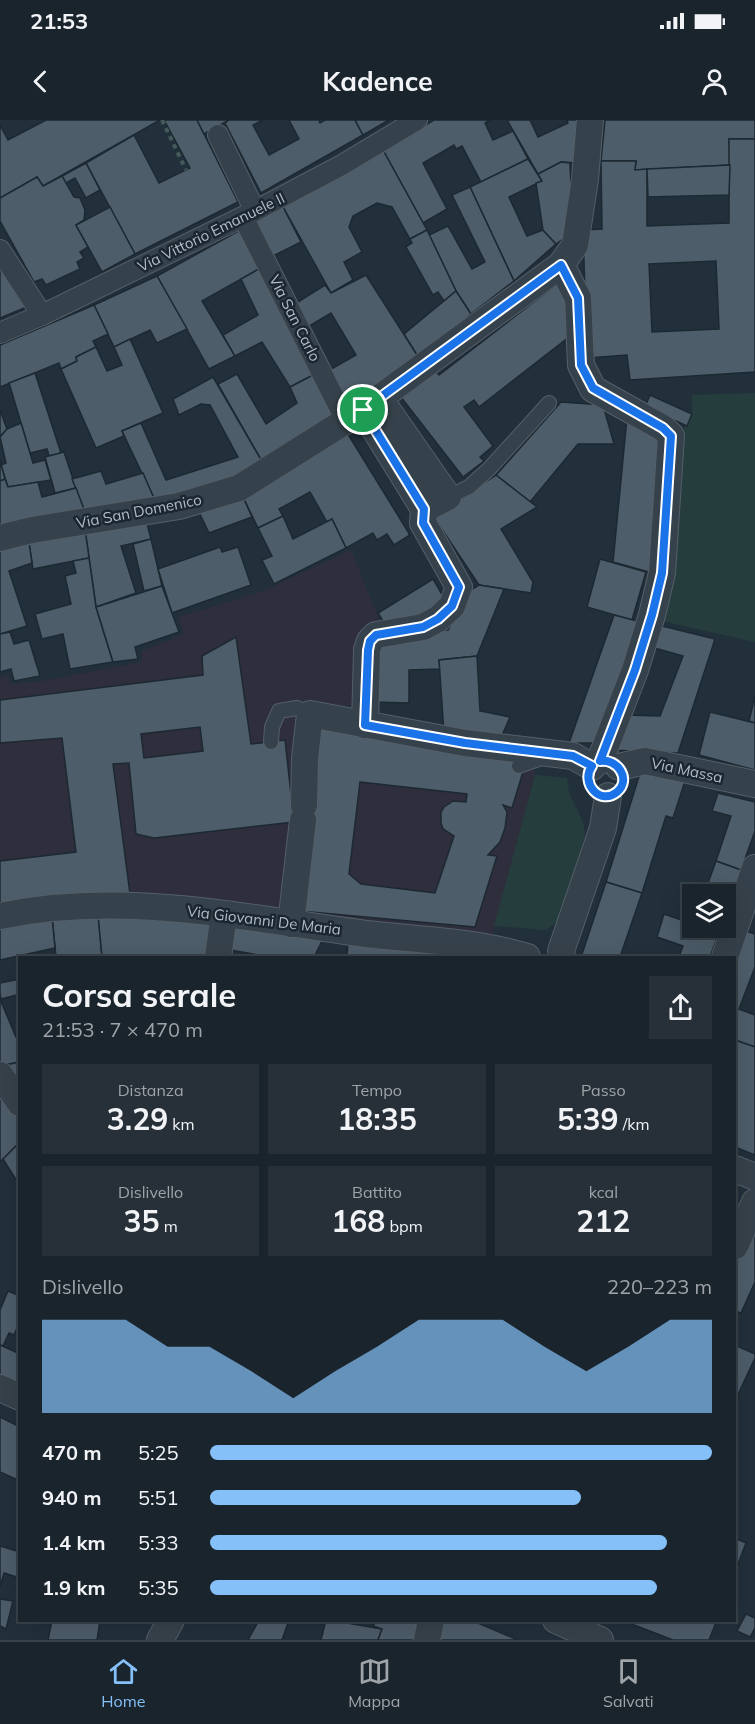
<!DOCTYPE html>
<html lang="it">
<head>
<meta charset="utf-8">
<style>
	body { margin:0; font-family:Mulish,sans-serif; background:#273038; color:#f1f3f6; height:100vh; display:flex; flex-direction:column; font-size:22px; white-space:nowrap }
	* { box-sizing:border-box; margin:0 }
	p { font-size:20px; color:#9fa4a9 }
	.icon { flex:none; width:33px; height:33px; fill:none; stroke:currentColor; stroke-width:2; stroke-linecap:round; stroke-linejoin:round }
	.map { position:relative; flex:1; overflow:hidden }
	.sheet { position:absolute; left:18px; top:836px; width:718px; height:666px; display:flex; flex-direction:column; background:#1a242c; border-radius:0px; box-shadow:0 6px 24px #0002,0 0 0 2px #384148 }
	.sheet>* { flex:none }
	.tools { position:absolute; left:682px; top:764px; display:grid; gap:12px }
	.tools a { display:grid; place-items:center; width:54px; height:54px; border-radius:0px; background:#1a242c; box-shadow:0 6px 24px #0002,0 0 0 2px #384148; font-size:30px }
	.pin { position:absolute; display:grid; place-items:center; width:51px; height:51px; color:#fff; margin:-26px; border:3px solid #fff; border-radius:50%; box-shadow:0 2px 6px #0007 }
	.round { display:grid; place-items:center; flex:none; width:63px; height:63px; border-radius:0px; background:#273038 }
	.summary { display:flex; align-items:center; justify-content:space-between; height:102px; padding:0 24px }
	h1 { font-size:33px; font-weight:700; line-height:45px }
	.stats { display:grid; grid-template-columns:repeat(3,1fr); gap:9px; height:102px; padding:6px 24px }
	.stats div { display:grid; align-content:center; border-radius:0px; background:#273038; text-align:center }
	.stats b { font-size:30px; font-weight:700 }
	.stats small { font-size:16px; font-weight:400 }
	.stats p { font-size:16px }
	.chart { height:168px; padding:12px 24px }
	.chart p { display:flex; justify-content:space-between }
	.chart svg { width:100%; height:108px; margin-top:6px; fill:#85c1f8; opacity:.7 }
	ul { padding:0 24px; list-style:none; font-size:20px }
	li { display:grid; grid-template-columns:96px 72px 1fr; align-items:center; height:45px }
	li i { height:15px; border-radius:8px; background:#85c1f8 }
	.status { display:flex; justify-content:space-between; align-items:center; height:42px; padding:0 30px; background:#1a242c; direction:ltr }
	.status svg { height:16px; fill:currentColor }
	header { display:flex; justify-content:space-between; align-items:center; height:78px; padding:0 24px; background:#1a242c; font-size:27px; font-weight:700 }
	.tab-bar { display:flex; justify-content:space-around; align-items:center; height:84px; border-top:2px solid #384148; background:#1a242c; font-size:16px; color:#9fa4a9 }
	.tab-bar a { display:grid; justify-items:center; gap:3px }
	.tab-bar .on { color:#85c1f8 }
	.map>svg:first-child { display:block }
	.medical { fill:#2e2e3c }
	.green { fill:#253e3d }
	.building { fill:#4d5d69; stroke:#1d2932; stroke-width:1.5; fill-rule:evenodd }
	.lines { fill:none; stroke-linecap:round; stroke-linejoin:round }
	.service-casing { stroke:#545f69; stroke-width:16 }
	.pedestrian-casing { stroke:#545f69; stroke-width:22 }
	.minor-casing { stroke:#545f69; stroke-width:28 }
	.path { stroke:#445a5a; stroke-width:4; stroke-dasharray:4.5 4.5; stroke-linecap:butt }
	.service { stroke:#36424b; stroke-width:14 }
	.pedestrian { stroke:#36424b; stroke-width:20 }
	.minor { stroke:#36424b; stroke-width:26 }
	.route-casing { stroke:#fff; stroke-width:12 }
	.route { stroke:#1a73e8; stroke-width:8 }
	.labels { text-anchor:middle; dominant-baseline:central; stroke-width:5; stroke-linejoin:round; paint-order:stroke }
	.street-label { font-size:15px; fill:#b1bcc7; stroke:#1b2730 }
</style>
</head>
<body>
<div class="status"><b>21:53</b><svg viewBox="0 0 49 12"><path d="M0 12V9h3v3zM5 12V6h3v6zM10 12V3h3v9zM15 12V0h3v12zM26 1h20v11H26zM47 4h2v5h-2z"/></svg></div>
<header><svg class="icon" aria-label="back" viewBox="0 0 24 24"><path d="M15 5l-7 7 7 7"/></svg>Kadence<svg class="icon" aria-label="person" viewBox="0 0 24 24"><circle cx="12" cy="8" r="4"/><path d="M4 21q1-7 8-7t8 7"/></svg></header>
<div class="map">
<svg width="755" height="1520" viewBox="0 0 755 1520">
	<rect width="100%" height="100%" fill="#22303b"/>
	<polygon class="medical" points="351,430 381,505 356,584 310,594 532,637 535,655 492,816 0,793 0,557 8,555 11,564 36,562 141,542 142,531 184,514 178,497 263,471"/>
	<g class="green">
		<polygon points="755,273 755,522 662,501 682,312 692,294 692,275"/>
		<polygon points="535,655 567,658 569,673 583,702 585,714 561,799 546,810 494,806"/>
	</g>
	<g class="building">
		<polygon points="46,0 160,0 43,66 37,57 0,78 0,5 8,20"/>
		<polygon points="164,0 197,0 238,82 135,134 86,43 134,15 159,63 190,48"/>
		<polygon points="197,0 229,0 204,14"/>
		<polygon points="229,0 263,0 253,5 269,35 299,19 289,0 319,0 320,3 325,0 355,0 363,15 261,73 225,3"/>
		<polygon points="355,0 389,0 363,15"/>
		<polygon points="434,0 490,0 485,3 493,20 513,11 528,39 481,62 462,26 456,29 454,25 423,43 447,89 423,103 383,30"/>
		<polygon points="507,0 530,0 538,17 568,3 567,0 584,0 578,43 561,42 538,54"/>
		<polygon points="605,0 755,0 755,19 729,19 730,45 635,50 636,41 601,41"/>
		<path d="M729 19H755V252L630 260 627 235 587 238 583 110 602 109 601 41H636L635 50 647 49V106L729 103ZM716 141 719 209 652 212 649 144Z"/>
		<polygon points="383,30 427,110 410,119 392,87 377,83 353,96 349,107 362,132 344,142 353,160 331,173 282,85"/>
		<polygon points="528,39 542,61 509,77 527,116 543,110 556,124 514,161 470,67"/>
		<polygon points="561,42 570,43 573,112 556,124 543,110 536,63 542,61 538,54"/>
		<polygon points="86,43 100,70 86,78 75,58 66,63 62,56"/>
		<polygon points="730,45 729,75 648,77 647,49"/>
		<polygon points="62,56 74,77 80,78 85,90 84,100 76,105 88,127 80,132 84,138 77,142 80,149 46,165 42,159 34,162 0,101 0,78 37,57 43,66"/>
		<polygon points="470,67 514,161 471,194 456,171 429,115 448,106 472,149 485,142 452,75"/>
		<polygon points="282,85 301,122 269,138 252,103"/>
		<polygon points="110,87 135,134 102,152 76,105"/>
		<polygon points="244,108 264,146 202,181 235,236 209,249 157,156"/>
		<polygon points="427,110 456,171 444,181 438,172 433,175 406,127 412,123 410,119"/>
		<polygon points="0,140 29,186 0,198"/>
		<polygon points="264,146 315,254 290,267 262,222 235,236 223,215 258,195 241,159"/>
		<polygon points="366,155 419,238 345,290 326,252 356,235 331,193 306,208 293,185 325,165 331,173"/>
		<polygon points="157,156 187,209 157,223 150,210 114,227 94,185"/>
		<polygon points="557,164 569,179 569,217 479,287 474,280 464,287 493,326 480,337 484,341 463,357 397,272 431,245 439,255"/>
		<polygon points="456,171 471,194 419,238 404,214"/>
		<polygon points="94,185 108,214 93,221 96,227 76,237 77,241 61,249 59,243 0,267 0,225"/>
		<polygon points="130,219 163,293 122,311 124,316 96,328 61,249 77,241 76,237 96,227 107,251 122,245 114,227"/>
		<polygon points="35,253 61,333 49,336 47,329 30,333 9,263"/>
		<polygon points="237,254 266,304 297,283 290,267 315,254 334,296 264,345 218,264"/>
		<polygon points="213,257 264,345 204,370 156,383 122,311 141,303 166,360 238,337 210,285 201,284 179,295 173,279"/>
		<polygon points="650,275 692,294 687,306 645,287"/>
		<polygon points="561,282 603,285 614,324 578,324 530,382 496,355"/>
		<polygon points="0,290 7,309 0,317"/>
		<polygon points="627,298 666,322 656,454 613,442"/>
		<polygon points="21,303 33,343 45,340 51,360 8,367 1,345 6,343 0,317 7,309"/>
		<polygon points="346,311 410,415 394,425 387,414 377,420 373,413 346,428 332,399 327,402 310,372 279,389 283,396 258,408 242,375"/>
		<polygon points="64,332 76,368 55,373 45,337"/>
		<polygon points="0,341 5,359 0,361"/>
		<polygon points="101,351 106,364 143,353 156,383 85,392 72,359"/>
		<polygon points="496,355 537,387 501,409 533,462 531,473 479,465 433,396"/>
		<polygon points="5,359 8,367 38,362 42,377 76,368 85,392 0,407 0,361"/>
		<polygon points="242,375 252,397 209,413 199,392"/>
		<polygon points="283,396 293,419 332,399 346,428 274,464 262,440 272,436 258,408"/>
		<polygon points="146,400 151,419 121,426 136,473 96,487 85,409"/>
		<polygon points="85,409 89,438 33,449 28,416"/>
		<polygon points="28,416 32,443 9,451 27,506 0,514 0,424"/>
		<polygon points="151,419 162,466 144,471 133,424"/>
		<polygon points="220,427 222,432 238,427 251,465 172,493 158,449"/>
		<polygon points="89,438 96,487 113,542 70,549 63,514 42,519 35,494 71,484 65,456 76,453 73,441"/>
		<polygon points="600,439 646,452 632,500 587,487"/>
		<polygon points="433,459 446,481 403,503 385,504 378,493"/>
		<polygon points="479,465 504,469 477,536 439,540 440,549 409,550 409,583 374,582 377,518 448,510 469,471"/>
		<polygon points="162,466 179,512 135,527 138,539 113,542 96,487"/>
		<polygon points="614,495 641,502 611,587 607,588 595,623 569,623"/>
		<polygon points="658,505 715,519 678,633 612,630 624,595 660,596 683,536 651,527"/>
		<polygon points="10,512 14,524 29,520 40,556 14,561 11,549 0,552 0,514"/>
		<path d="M236 517 251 624 285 620 294 702 154 718 136 714 129 643 113 644 130 774 0 791V741L76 732 62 618 0 623V580L203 555 202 536ZM200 607 203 631 144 638 141 614Z"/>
		<polygon points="477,536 480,591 510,597 500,620 444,613 439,540"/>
		<polygon points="755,576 755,603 749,601"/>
		<polygon points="710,592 755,603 755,650 699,635"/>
		<path d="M314 606 514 638 523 652 512 688 503 685 507 692 505 708 500 722 488 735 497 736 475 807 300 791 292 686ZM360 662 467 674 466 682 453 681 444 687 441 692V703L443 709 454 716 435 773 361 764 349 754Z"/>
		<polygon points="642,647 685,661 673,698 666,696 642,773 606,762"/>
		<polygon points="718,673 755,682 755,711 741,750 716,741 731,696 712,691"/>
		<polygon points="716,741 741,750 726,792 726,774 704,774"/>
		<polygon points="606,762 642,773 620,837 581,837"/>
		<polygon points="98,794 102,837 56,837 52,797"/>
		<polygon points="98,794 211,801 206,837 102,837"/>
		<polygon points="664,794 693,804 693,807 721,807 710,837 679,837 683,826 657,817"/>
		<polygon points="52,797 55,828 0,840 0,808"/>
		<polygon points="231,802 324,817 314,837 257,837 258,835 225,829"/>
		<polygon points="739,809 755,814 755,847 739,889 755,895 755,927 735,920 735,837"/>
		<polygon points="348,821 487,837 347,837"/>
		<polygon points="20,859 20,888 17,875 1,879 0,874 0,863"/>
		<polygon points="0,879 16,917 20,916 20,942 0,946"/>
		<polygon points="735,920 755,927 755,1035 735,1027"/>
		<polygon points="20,942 20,976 0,946"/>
		<polygon points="0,965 20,994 20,1022 0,1042"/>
		<polygon points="20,1022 20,1066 3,1039"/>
		<polygon points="755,1094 755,1162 741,1193 735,1191 735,1138"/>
		<polygon points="8,1171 20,1176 20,1201 14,1215 9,1213 3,1226 0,1225 0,1190"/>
		<polygon points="0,1225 20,1234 20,1264 0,1255"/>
		<polygon points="735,1225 755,1234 755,1238 735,1281"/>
		<polygon points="0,1297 20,1307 20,1361 0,1352"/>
		<polygon points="735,1418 746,1423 735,1452"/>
		<polygon points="0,1426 20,1432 20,1458 4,1453 0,1467"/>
		<polygon points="0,1479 13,1481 6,1509 0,1506"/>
		<polygon points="746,1494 755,1498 755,1508 750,1517 737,1511"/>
		<polygon points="52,1500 100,1500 97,1520 48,1520"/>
		<polygon points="259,1500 289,1500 282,1520 248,1520"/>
		<polygon points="307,1500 326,1500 325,1505"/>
		<polygon points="326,1500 340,1500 347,1503 382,1509 378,1520 321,1520"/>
		<polygon points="377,1500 428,1500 422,1520 378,1520 382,1509 373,1506"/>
		<polygon points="437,1500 471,1500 518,1520 433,1520"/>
		<polygon points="621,1500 717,1500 709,1520 673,1520"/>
	</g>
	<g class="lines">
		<defs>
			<g id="service">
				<polyline points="448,377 469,367 489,349 549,283"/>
				<polyline points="271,622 272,607 279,591 297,588 310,594"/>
				<polyline points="519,646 544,637"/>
			</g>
			<g id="pedestrian">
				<polyline points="218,15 255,91"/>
				<polyline points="243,97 346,301"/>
				<polyline points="0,130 42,195"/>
				<polyline points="0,213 42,195 255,91 342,45 417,0"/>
			</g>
			<g id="minor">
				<polyline points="561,145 578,178 581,245 593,269 663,308 671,316 662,453 652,495 635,550 600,641"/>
				<polyline points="363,290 424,389 448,377 379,278"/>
				<polyline points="0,418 32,410 179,386 239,368 363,290 561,145 575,125 585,59 590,0"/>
				<polyline points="365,605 367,530 370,521 376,515 423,507 438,499 452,486 459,467 423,403 424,389"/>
				<polyline points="619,647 645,641 755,664"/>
				<polyline points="304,685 305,638 310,594 465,623 573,636 592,647"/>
				<path d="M0 796C121 770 245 798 366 814 419 820 475 821 527 837"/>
				<polyline points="291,804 303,700"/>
				<polyline points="218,837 224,794"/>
				<polyline points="562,837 561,831 603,708 608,676"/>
				<polyline points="725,837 755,748"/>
				<polyline points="0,955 20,983"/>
				<polyline points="735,1049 755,1057"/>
				<polyline points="735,1126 755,1082"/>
				<polyline points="0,1268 20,1277"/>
				<polyline points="556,1500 600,1520"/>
				<polyline points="160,1520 171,1500"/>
				<polyline points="427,1520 431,1500"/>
			</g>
		</defs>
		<use href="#service" class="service-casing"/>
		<use href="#pedestrian" class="pedestrian-casing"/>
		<use href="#minor" class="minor-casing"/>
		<polyline class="path" points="162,0 186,50"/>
		<use href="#service" class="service"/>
		<use href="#pedestrian" class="pedestrian"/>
		<use href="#minor" class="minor"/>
	</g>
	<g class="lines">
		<defs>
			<path id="route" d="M561 145 578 178 581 245 593 268 663 308 671 316 662 453 652 495 635 550 600 641C617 638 632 659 617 672 600 686 580 663 592 646L573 636 465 623 365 605 368 530 370 521 376 515 423 507 438 499 452 486 459 467 423 403 424 389 363 290Z"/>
		</defs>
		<use href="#route" class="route-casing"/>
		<use href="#route" class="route"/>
	</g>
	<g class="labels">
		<g class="street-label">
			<text transform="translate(211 112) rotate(-26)">Via Vittorio Emanuele II</text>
			<text transform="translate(295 198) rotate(63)">Via San Carlo</text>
			<text transform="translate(139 391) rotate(-11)">Via San Domenico</text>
			<text transform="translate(687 650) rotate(12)">Via Massa</text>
			<text transform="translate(264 800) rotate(7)">Via Giovanni De Maria</text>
		</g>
	</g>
</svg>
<div class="tools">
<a><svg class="icon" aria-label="layers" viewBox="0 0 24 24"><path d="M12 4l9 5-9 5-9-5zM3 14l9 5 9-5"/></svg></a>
</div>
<div class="pin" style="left:363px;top:290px;background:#1e9e55"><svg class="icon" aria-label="arrive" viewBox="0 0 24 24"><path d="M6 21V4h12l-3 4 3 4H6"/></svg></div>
<section class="sheet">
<div class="summary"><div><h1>Corsa serale</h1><p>21:53 · 7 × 470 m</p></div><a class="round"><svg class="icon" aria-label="share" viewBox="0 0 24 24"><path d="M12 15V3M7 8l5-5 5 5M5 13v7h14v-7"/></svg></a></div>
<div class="stats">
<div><p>Distanza</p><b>3.29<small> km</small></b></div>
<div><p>Tempo</p><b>18:35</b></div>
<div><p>Passo</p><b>5:39<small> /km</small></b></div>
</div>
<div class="stats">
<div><p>Dislivello</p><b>35<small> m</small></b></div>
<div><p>Battito</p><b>168<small> bpm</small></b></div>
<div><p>kcal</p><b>212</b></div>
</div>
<div class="chart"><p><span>Dislivello</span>220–223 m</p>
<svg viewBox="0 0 160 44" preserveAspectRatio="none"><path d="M0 44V6L10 6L20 6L30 17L40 17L50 27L60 38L70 27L80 17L90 6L100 6L110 6L120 17L130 27L140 17L150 6L160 6V44z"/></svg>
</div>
<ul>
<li><b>470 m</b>5:25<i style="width:100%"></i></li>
<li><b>940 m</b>5:51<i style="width:74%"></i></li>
<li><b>1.4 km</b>5:33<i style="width:91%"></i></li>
<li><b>1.9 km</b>5:35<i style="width:89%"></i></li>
</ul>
</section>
</div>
<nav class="tab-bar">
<a class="on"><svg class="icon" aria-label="home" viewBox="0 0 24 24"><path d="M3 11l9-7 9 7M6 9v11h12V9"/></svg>Home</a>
<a><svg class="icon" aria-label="map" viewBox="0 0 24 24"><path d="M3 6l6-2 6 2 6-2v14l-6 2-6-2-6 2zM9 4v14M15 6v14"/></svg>Mappa</a>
<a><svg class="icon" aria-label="saved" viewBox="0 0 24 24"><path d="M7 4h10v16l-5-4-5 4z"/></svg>Salvati</a>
</nav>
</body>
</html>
